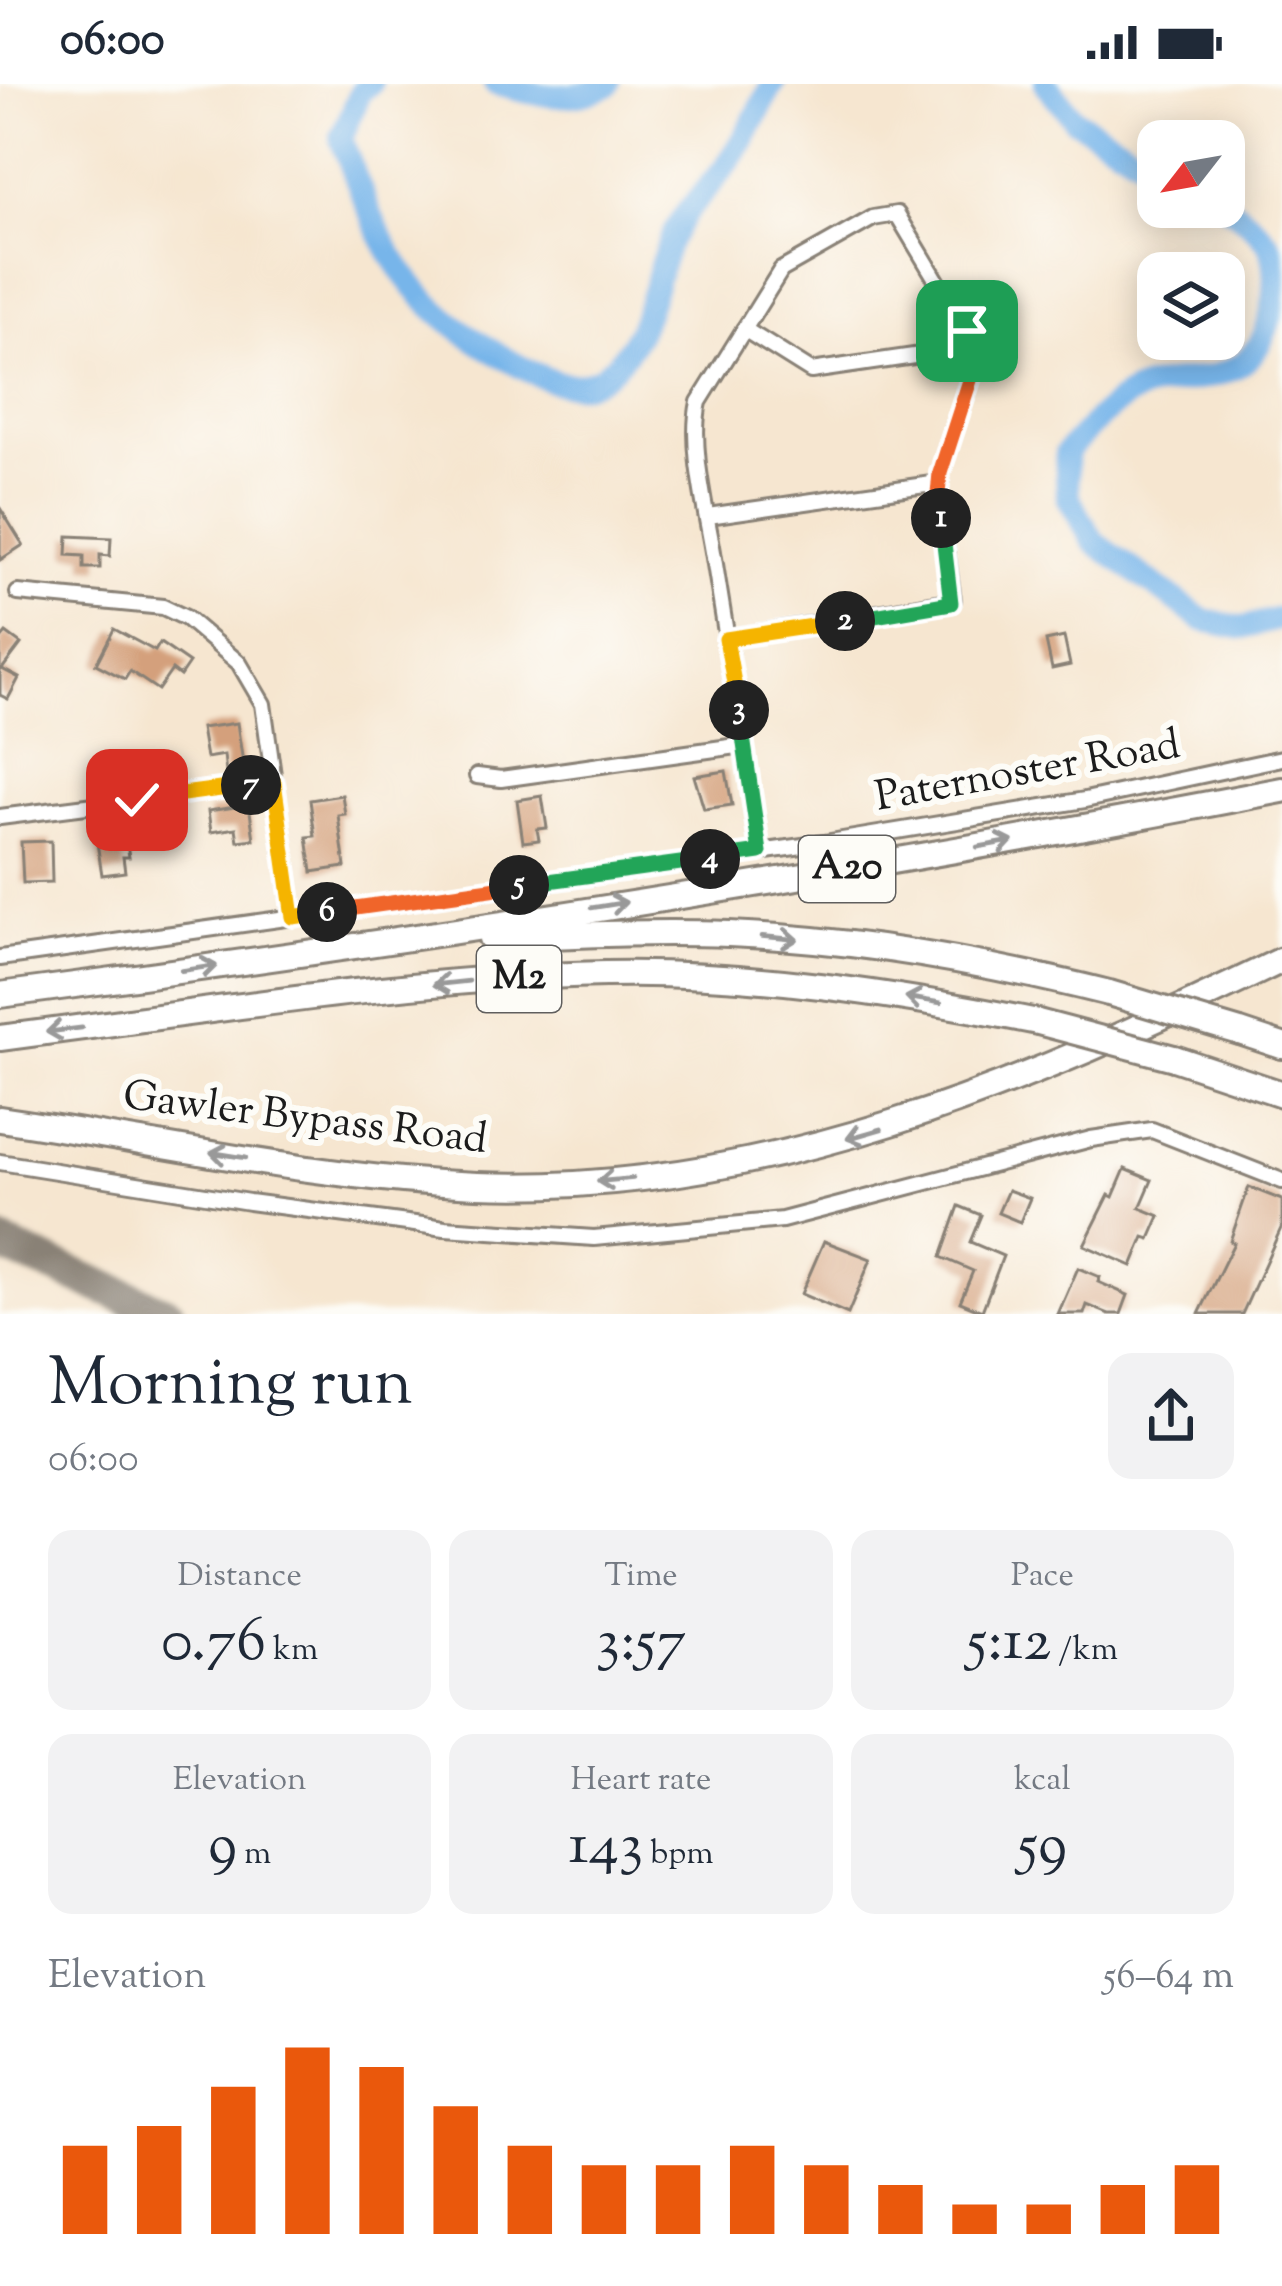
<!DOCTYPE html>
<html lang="en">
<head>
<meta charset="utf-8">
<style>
	body { margin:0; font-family:"Sorts Mill Goudy",serif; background:#f2f2f3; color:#1f2937; height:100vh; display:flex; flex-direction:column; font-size:45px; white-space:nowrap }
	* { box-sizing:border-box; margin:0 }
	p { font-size:39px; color:#747a83 }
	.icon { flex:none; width:66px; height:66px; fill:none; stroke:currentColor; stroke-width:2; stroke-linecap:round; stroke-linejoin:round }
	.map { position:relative; height:1230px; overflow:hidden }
	.sheet { display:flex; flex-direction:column; background:#fff; flex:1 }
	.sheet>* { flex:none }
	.needle { width:78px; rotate:239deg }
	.tools { position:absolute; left:1137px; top:36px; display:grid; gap:24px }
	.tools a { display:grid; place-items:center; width:108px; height:108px; border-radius:24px; background:#fff; box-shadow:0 6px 30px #0003; font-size:60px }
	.pin { position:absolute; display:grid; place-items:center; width:102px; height:102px; color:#fff; margin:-51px; border-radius:24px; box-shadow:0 6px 18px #0006 }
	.km { position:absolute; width:60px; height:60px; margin:-30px; border-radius:50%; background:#222; color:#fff; font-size:33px; line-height:60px; text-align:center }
	.round { display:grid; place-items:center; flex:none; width:126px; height:126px; border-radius:24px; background:#f2f2f3 }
	.head { display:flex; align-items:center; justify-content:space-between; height:204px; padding:0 48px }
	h1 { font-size:66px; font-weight:600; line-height:90px }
	.stats { display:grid; grid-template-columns:repeat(3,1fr); gap:18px; height:204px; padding:12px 48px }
	.stats div { display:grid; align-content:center; border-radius:24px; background:#f2f2f3; text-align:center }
	.stats b { font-size:60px; font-weight:600 }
	.stats small { font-size:33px; font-weight:400 }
	.stats p { font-size:33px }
	.chart { height:336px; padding:24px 48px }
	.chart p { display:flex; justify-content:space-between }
	.chart svg { width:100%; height:216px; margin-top:12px; stroke:#ea580c; stroke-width:6 }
	.status { display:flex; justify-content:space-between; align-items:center; height:84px; padding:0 60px; background:#fff; direction:ltr }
	.status svg { height:33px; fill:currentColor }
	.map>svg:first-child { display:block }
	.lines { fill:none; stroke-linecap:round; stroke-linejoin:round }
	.river { stroke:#77b5ea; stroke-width:24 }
	.taxiway { stroke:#898176; stroke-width:36 }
	.building { fill:#d4a07c }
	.minor-casing { stroke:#898176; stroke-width:20 }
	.motorway-casing { stroke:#898176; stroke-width:30 }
	.minor { stroke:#fff; stroke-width:14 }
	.motorway { stroke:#fff; stroke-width:24 }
	.motorway-bridge-casing { stroke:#898176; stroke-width:30; stroke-linecap:butt }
	.motorway-bridge { stroke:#fff; stroke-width:24 }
	.oneway { stroke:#999 }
	.split-1-casing { stroke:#fff; stroke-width:24 }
	.split-2-casing { stroke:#fff; stroke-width:24 }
	.split-3-casing { stroke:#fff; stroke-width:24 }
	.split-4-casing { stroke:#fff; stroke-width:24 }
	.split-5-casing { stroke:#fff; stroke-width:24 }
	.split-6-casing { stroke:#fff; stroke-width:24 }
	.split-7-casing { stroke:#fff; stroke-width:24 }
	.split-8-casing { stroke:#fff; stroke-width:24 }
	.split-1 { stroke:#f0652b; stroke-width:15 }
	.split-2 { stroke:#22a559; stroke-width:15 }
	.split-3 { stroke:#f5b400; stroke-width:15 }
	.split-4 { stroke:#22a559; stroke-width:15 }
	.split-5 { stroke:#22a559; stroke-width:15 }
	.split-6 { stroke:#f0652b; stroke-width:15 }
	.split-7 { stroke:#f5b400; stroke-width:15 }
	.split-8 { stroke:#f5b400; stroke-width:15 }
	.labels { text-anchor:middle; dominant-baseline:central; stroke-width:12; stroke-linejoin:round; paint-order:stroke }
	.shield { fill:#fdfcf7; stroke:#605f5e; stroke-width:3 }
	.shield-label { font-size:39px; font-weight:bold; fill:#1c1c1c }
	.street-label { font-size:42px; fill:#1c1c1c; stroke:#fdfcf7 }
</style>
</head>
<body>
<div class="status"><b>06:00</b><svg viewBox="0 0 49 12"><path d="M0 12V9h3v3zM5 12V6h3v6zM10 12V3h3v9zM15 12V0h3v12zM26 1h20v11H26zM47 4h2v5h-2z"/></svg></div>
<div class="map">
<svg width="1282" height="1230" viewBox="0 0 1282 1230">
	<rect width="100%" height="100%" fill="#fdfcf7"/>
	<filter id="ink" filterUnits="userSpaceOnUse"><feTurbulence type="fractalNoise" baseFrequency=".00833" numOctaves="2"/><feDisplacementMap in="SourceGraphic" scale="24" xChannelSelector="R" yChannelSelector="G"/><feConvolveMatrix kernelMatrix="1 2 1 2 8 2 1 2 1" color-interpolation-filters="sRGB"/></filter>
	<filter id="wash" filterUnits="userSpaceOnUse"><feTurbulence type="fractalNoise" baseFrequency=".004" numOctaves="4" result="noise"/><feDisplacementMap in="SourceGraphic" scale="48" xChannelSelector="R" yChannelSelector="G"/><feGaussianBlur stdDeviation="2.7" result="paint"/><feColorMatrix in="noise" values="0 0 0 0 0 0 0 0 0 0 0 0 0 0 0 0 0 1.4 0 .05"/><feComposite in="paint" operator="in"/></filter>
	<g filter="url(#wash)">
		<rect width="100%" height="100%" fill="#f6e6d0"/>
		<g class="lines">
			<g class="river">
				<path d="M370 0 361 7 341 55C385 173 406 222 521 283 549 297 578 311 606 289 654 251 650 190 677 143 690 120 712 101 728 79 746 55 759 26 773 0"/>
				<path d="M495 0C537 11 569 20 609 0"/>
				<polyline points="1046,0 1074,35 1158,86"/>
				<path d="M1224 121C1240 129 1262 148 1271 164 1282 197 1272 260 1241 280 1210 300 1176 294 1143 305 1113 315 1087 346 1066 369L1068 413 1094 458 1203 536 1243 544 1282 534"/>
			</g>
			<polyline class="taxiway" points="0,1160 168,1230"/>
		</g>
		<g id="blocks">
			<g class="building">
				<polygon points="0,424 23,461 0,476"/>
				<polygon points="68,452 111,454 110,472 100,471 100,484 84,484 84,472 67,471"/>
				<polygon points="114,545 155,567 160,559 189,579 180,592 172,586 158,606 130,587 125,595 96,580"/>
				<polygon points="6,549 21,560 2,585 19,594 8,615 0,611 0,556"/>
				<polygon points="1064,553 1070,581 1052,585 1046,557"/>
				<polygon points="237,639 244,686 226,689 224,671 206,674 201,644"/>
				<polygon points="726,687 732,721 704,725 694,692"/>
				<polygon points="342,711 345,730 338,731 345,783 312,788 307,753 315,752 310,716"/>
				<polygon points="542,712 547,744 537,745 539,756 523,758 517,716"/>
				<polygon points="249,721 254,755 238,757 236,744 211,748 208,727"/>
				<polygon points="125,747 129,773 123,773 125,788 102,791 96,752"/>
				<polygon points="51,757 52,798 23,799 21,758"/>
				<polygon points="1125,1085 1152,1096 1140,1124 1160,1132 1150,1155 1144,1153 1132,1182 1084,1161 1109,1111 1113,1113"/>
				<polygon points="1249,1103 1282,1116 1282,1142 1242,1230 1199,1230 1234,1159 1230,1157"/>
				<polygon points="1008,1106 1030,1114 1020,1138 998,1129"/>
				<polygon points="959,1122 981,1131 970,1158 1003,1172 982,1227 960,1218 973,1187 941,1173"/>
				<polygon points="824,1157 871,1175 848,1230 801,1210"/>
				<polygon points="1078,1184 1100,1193 1098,1198 1128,1211 1121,1230 1109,1230 1087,1221 1084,1230 1058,1230"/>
			</g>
		</g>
	</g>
	<g filter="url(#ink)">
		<use href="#blocks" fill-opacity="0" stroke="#898176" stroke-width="3"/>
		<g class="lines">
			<defs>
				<g id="minor">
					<polyline points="744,245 811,287 969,264"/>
					<polyline points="708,432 939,399"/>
					<polyline points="18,509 163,523 186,534 239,579 263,620 293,833"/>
					<path d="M726 555 953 516 938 410 940 389 973 287 967 247 897 130 873 134 781 186 699 318C689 362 707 429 714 474 730 572 745 669 760 768"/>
					<polyline points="477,692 501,695 744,661"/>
					<polyline points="0,733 275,698"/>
					<polyline points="0,874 824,759 1085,716 1282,674"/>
					<polyline points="0,1078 249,1118 445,1144 594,1154 782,1136 1091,1055 1152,1046 1282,1097"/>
				</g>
				<g id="motorway">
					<path d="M491 854C571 851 650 847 729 850 857 855 985 878 1109 909"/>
					<path d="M0 911C429 855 857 788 1282 706"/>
					<polyline points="1240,948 1282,962"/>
					<path d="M0 954C201 929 403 894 605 890 750 887 897 910 1038 938"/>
					<polyline points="1174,974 1282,1010"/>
					<path d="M0 1035C158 1058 317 1095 477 1101 765 1112 1028 999 1282 876"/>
				</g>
			</defs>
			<use href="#minor" class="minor-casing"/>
			<use href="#motorway" class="motorway-casing"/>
			<use href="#minor" class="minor"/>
			<use href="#motorway" class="motorway"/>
			<defs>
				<g id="motorway-bridge">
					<polyline points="1109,909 1240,948"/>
					<polyline points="1038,938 1174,974"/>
				</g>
			</defs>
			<use href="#motorway-bridge" class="motorway-bridge-casing"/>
			<use href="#motorway-bridge" class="motorway-bridge"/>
		</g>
		<defs><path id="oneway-shaft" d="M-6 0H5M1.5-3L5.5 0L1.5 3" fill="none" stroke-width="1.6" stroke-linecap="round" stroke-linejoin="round" transform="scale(3)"/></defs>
		<g class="oneway">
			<use href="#oneway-shaft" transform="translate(995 760) rotate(-10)"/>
			<use href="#oneway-shaft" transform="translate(609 821) rotate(-9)"/>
			<use href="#oneway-shaft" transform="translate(780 854) rotate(5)"/>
			<use href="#oneway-shaft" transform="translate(199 884) rotate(-8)"/>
			<use href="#oneway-shaft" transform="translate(451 899) rotate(174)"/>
			<use href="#oneway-shaft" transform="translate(923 916) rotate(-171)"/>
			<use href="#oneway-shaft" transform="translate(64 946) rotate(173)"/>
			<use href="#oneway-shaft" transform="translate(864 1050) rotate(164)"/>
			<use href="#oneway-shaft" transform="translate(228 1071) rotate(-171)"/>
			<use href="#oneway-shaft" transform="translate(615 1096) rotate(175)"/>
		</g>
	</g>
	<g class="lines" filter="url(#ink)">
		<defs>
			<polyline id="split-1" points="941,434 938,410 940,389 973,287 967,247"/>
			<polyline id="split-2" points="845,537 951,519 941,434"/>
			<polyline id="split-3" points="739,626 726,555 845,537"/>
			<polyline id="split-4" points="710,775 760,768 739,626"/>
			<polyline id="split-5" points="519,801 710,775"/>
			<polyline id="split-6" points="327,828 519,801"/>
			<polyline id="split-7" points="251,701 274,698 293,833 327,828"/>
			<polyline id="split-8" points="137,716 251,701"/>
		</defs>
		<use href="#split-1" class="split-1-casing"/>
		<use href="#split-2" class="split-2-casing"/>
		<use href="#split-3" class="split-3-casing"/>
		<use href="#split-4" class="split-4-casing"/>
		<use href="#split-5" class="split-5-casing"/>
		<use href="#split-6" class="split-6-casing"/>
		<use href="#split-7" class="split-7-casing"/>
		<use href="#split-8" class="split-8-casing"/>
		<use href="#split-1" class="split-1"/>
		<use href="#split-2" class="split-2"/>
		<use href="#split-3" class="split-3"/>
		<use href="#split-4" class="split-4"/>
		<use href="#split-5" class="split-5"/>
		<use href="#split-6" class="split-6"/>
		<use href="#split-7" class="split-7"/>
		<use href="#split-8" class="split-8"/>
	</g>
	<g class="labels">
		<g class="shield">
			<rect x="799" y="752" width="96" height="66" rx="9"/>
			<rect x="477" y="862" width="84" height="66" rx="9"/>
		</g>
		<g class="shield-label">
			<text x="847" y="785">A20</text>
			<text x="519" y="895">M2</text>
		</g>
		<g class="street-label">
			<text transform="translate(1028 689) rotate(-10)">Paternoster Road</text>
			<text transform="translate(305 1036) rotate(7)">Gawler Bypass Road</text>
		</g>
	</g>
</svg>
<div class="tools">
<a><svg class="needle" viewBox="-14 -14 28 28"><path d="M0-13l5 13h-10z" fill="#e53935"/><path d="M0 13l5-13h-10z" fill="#747a83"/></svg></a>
<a><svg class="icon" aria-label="layers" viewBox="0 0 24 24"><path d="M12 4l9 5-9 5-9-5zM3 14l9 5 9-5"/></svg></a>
</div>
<div class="pin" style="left:967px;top:247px;background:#1e9e55"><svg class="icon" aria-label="arrive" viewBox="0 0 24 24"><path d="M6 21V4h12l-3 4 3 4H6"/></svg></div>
<div class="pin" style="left:137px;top:716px;background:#d93025"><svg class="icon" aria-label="check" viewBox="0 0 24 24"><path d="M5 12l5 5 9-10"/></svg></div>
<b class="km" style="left:941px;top:434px">1</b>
<b class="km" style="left:845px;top:537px">2</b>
<b class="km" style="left:739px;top:626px">3</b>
<b class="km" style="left:710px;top:775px">4</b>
<b class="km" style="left:519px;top:801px">5</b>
<b class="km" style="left:327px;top:828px">6</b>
<b class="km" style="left:251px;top:701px">7</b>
</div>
<section class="sheet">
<div class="head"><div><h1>Morning run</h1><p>06:00</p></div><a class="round"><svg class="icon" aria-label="share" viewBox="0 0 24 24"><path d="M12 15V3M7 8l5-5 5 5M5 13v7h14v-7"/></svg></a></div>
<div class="stats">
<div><p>Distance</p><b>0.76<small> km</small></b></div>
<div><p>Time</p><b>3:57</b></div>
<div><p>Pace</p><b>5:12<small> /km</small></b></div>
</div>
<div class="stats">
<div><p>Elevation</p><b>9<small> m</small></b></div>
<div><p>Heart rate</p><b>143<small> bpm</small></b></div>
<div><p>kcal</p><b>59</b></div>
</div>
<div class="chart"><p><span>Elevation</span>56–64 m</p>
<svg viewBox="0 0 160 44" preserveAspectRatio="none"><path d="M5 44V26M15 44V22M25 44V14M35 44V6M45 44V10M55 44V18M65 44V26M75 44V30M85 44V30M95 44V26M105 44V30M115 44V34M125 44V38M135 44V38M145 44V34M155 44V30"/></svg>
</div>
</section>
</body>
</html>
